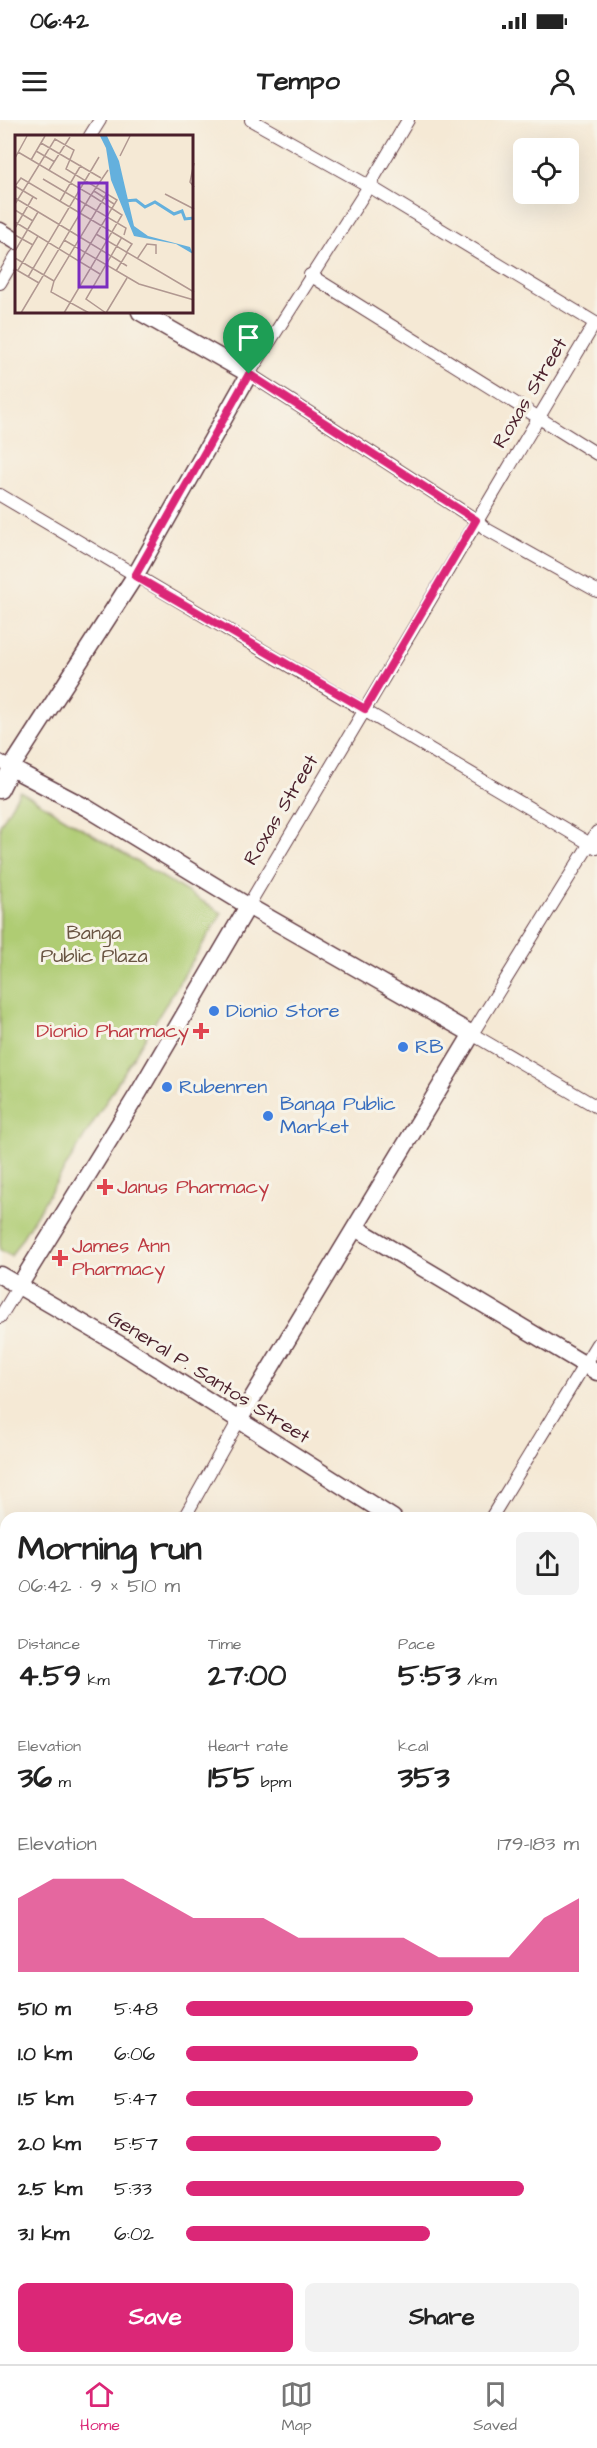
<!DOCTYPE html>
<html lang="en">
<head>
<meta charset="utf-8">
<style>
	body { margin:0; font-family:"Architects Daughter",sans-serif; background:#f2f2f2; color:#222; height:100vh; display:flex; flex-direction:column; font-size:22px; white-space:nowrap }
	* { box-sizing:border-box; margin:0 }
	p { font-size:20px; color:#767676 }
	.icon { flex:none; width:33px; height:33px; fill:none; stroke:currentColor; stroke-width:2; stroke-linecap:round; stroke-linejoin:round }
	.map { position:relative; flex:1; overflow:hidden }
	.side { position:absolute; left:0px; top:1392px; width:597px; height:852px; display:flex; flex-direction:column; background:#fff; border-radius:18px 18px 0 0; box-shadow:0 6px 24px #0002 }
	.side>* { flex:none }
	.controls { position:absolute; left:513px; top:18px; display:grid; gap:12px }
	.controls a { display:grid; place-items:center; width:66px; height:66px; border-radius:9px; background:#fff; box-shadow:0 6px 24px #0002; font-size:30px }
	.pin { position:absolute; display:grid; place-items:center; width:51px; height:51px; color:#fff; margin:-62px -26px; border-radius:50% 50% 50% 0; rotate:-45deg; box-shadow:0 0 6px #0007 }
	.pin .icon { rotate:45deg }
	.round { display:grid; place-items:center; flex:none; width:63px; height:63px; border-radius:9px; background:#f2f2f2 }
	.summary { display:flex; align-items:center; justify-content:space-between; height:102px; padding:0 18px }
	h1 { font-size:33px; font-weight:700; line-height:45px }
	.stats { display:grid; grid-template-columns:repeat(3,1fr); gap:9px; height:102px; padding:6px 18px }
	.stats div { display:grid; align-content:center }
	.stats b { font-size:30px; font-weight:700 }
	.stats small { font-size:16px; font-weight:400 }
	.stats p { font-size:16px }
	.chart { height:168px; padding:12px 18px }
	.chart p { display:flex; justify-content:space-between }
	.chart svg { width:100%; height:108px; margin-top:6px; fill:#db2777; opacity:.7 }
	.cta { display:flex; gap:12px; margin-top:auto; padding:12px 18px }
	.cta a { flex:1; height:69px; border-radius:9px; background:#db2777; color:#fff; font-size:24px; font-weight:700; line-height:69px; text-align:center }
	.cta a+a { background:#f2f2f2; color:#222 }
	ul { padding:0 18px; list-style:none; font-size:20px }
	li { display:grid; grid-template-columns:96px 72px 1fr; align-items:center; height:45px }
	li i { height:15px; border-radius:8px; background:#db2777 }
	.status { display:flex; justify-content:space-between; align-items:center; height:42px; padding:0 30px; background:#fff; direction:ltr }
	.status svg { height:16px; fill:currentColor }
	header { display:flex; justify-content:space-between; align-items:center; height:78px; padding:0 18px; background:#fff; font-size:27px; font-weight:700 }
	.tabs { display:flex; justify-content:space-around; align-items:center; height:84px; border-top:2px solid #e0e0e0; background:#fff; font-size:16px; color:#767676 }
	.tabs a { display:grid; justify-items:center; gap:3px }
	.tabs .on { color:#db2777 }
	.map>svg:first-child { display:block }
	.green { fill:#afcc73; stroke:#7c764f; stroke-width:1.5 }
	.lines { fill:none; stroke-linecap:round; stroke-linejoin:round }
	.street-casing { stroke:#643d44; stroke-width:14 }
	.secondary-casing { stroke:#643d44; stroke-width:19 }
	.street { stroke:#fff; stroke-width:12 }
	.secondary { stroke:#fff; stroke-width:16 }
	.route-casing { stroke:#fff; stroke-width:12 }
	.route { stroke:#db2777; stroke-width:8 }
	.shop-dot { fill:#3f7fe0; stroke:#f7f3e8; stroke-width:2 }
	.health-dot { fill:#e0444e; stroke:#f7f3e8; stroke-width:2 }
	.labels { text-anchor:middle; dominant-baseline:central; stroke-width:6; stroke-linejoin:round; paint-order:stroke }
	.street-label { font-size:20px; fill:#4a1f2b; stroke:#f7f3e8 }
	.park-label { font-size:20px; fill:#685341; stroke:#f7f3e8 }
	.shop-label { font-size:20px; fill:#366cbe; stroke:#f7f3e8; text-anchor:start }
	.health-label { font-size:20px; fill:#be3a42; stroke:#f7f3e8; text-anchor:start }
	.inset-river { fill:none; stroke:#64b0dd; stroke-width:3 }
	.inset-road { fill:none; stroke:#b19891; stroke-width:1.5 }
	.view { fill:#7b2cbf; fill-opacity:0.15; stroke:#7b2cbf; stroke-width:3 }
	.inset-edge { fill:none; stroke:#4a1f2b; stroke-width:3 }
</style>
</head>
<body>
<div class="status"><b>06:42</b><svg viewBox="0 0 49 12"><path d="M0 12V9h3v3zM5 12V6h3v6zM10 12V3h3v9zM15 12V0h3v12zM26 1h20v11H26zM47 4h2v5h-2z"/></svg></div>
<header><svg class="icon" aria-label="menu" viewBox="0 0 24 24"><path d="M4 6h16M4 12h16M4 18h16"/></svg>Tempo<svg class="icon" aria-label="person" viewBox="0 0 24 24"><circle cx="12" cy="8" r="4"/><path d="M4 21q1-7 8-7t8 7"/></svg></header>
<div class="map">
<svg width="597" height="2244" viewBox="0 0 597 2244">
	<rect width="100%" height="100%" fill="#f7f3e8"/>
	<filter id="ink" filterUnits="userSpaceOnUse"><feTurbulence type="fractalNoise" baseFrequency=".0167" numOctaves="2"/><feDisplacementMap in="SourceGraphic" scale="12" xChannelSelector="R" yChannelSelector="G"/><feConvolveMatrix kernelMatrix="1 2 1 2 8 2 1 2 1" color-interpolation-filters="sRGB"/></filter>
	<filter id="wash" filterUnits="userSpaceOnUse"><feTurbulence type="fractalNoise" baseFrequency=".008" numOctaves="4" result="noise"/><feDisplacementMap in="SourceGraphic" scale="24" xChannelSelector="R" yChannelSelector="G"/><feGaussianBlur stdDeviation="1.35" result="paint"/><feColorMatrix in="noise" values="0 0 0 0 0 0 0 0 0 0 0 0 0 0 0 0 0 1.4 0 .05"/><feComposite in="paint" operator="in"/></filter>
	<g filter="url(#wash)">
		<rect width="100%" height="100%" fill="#f5e9d5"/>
		<polygon class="green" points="20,671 222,793 11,1136 0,1130 0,705"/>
	</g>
	<g filter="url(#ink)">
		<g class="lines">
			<defs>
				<g id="street">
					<polyline points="251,0 369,66 597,204"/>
					<polyline points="408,0 369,66 249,254 476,400 486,409 597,471"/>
					<polyline points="90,16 100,0"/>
					<polyline points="310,155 597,334"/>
					<polyline points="0,163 16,136"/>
					<polyline points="0,375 597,728"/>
					<polyline points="0,641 11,648"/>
					<polyline points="597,712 472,914 597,987"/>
					<polyline points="248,786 595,203"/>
					<polyline points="0,1197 19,1166"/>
					<polyline points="184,1398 239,1300"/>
					<polyline points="491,1398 597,1224"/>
					<polyline points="0,1420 6,1424"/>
					<polyline points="0,1683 6,1686"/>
					<polyline points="591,1775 597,1778"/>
					<polyline points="0,2233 6,2224"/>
					<polyline points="71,2238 82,2244"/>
				</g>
				<g id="secondary">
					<polyline points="0,111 16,121"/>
					<polyline points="11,648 87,688 248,786 472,914 239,1300"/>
					<polyline points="0,670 11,648 135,456 249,254 140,192"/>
					<polyline points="356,1108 597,1252"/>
					<polyline points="0,1155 124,1227 393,1398"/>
					<polyline points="19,1166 139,972 248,786"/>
					<polyline points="591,1517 597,1521"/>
					<polyline points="591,1746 597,1736"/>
					<polyline points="291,2244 295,2238"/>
				</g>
			</defs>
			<use href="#street" class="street-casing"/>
			<use href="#secondary" class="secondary-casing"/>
			<use href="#street" class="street"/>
			<use href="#secondary" class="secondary"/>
		</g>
	</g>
	<g class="lines" filter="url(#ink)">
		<defs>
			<polygon id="route" points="249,254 476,400 365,589 135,456"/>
		</defs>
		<use href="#route" class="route-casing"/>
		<use href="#route" class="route"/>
	</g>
	<g class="shop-dot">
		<circle cx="214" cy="891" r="6"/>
		<circle cx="403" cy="927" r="6"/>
		<circle cx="167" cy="967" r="6"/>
		<circle cx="268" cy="996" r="6"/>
	</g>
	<g class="health-dot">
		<path d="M198 902h6v6h6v6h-6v6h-6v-6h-6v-6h6z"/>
		<path d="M102 1058h6v6h6v6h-6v6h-6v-6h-6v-6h6z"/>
		<path d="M57 1129h6v6h6v6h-6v6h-6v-6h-6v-6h6z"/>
	</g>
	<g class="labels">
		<g class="street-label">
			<text transform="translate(530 273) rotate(-59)">Roxas Street</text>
			<text transform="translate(281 690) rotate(-59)">Roxas Street</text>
			<text transform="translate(209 1257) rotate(32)">General P. Santos Street</text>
		</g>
		<g class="park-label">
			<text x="94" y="813">Banga<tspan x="94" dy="23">Public Plaza</tspan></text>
		</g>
		<g class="shop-label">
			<text x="226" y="891">Dionio Store</text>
			<text x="415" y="927">RB</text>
			<text x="179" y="967">Rubenren</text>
			<text x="280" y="984">Banga Public<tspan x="280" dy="23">Market</tspan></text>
		</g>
		<g class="health-label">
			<text x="189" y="911" text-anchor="end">Dionio Pharmacy</text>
			<text x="117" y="1067">Janus Pharmacy</text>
			<text x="72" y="1126">James Ann<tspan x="72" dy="23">Pharmacy</tspan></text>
		</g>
	</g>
	<g transform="translate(15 15)">
		<rect width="178" height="178" fill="#f5e9d5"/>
		<path d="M85 1H92L104 26 119 91 133 101 175 112 178 119 161 109 119 101 96 45 91 13Z" fill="#64b0dd"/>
		<path class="inset-river" d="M109 66 121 65 130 72 140 67 159 79 167 76 170 84 179 83"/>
		<path class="inset-road" d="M26 8 86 43M21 16 40 27M3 17 76 60 6 178M105 21 115 1M0 23 12 1M16 25 30 1M179 28 175 47 179 52M34 35 55 2M28 44 111 93 109 100M0 51 6 43 107 103M0 51 22 64M79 56 99 69M150 59 179 74M0 63 55 96M45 66 66 30M0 69 40 4 59 15 51 34 102 65 65 126M0 75 18 86M0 87 85 139M0 93 18 62M55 96 96 121 71 164 91 178M81 99 179 157M0 100 18 110M107 102 96 121 112 131M107 103 117 109 111 118M49 105 124 149 179 165M0 116 23 77M0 123 39 146M122 124 132 109 141 110V119M0 134 24 148M3 135 23 101M101 136 112 118M13 142 84 22M49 178 107 80 76 60 93 35M74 178 36 157 39 146 92 58M91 178 112 143"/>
		<path class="view" d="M64 48H92V152H64Z"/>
		<rect width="178" height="178" class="inset-edge"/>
	</g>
</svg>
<div class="controls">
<a><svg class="icon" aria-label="locate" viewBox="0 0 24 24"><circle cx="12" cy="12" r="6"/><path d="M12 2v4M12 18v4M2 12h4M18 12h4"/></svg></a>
</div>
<div class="pin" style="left:249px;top:254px;background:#1e9e55"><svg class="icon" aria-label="arrive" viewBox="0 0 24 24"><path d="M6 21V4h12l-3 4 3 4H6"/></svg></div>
<section class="side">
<div class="summary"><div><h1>Morning run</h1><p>06:42 · 9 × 510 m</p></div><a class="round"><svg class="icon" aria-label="share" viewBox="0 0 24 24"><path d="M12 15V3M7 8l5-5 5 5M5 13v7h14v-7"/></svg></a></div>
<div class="stats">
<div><p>Distance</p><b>4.59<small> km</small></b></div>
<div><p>Time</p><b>27:00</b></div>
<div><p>Pace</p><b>5:53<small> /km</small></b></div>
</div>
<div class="stats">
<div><p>Elevation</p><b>36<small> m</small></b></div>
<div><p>Heart rate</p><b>155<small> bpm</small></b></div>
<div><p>kcal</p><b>353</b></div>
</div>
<div class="chart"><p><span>Elevation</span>179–183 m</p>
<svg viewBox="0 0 160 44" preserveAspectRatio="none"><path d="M0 44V14L10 6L20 6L30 6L40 14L50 22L60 22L70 22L80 30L90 30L100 30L110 30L120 38L130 38L140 38L150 22L160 14V44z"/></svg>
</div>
<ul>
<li><b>510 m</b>5:48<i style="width:73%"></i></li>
<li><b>1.0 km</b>6:06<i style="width:59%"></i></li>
<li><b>1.5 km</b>5:47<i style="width:73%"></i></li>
<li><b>2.0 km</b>5:57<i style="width:65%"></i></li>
<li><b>2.5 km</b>5:33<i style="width:86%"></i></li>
<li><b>3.1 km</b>6:02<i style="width:62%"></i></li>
</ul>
<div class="cta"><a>Save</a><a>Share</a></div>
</section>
</div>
<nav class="tabs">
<a class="on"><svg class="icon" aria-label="home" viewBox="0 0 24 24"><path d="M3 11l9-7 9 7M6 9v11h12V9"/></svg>Home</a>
<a><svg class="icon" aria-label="map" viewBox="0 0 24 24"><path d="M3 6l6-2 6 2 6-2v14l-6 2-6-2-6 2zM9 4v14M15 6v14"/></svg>Map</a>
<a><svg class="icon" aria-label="saved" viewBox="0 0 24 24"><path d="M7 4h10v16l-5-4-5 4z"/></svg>Saved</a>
</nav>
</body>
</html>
